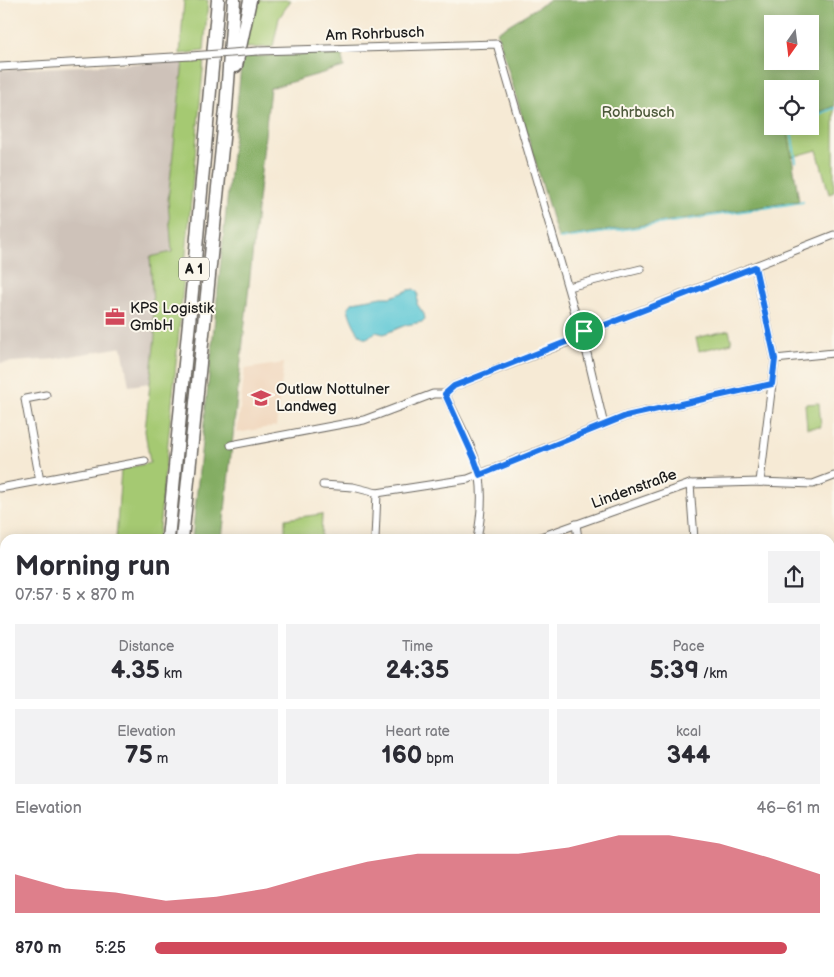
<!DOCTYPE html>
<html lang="en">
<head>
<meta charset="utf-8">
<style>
	body { margin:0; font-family:"Balsamiq Sans",sans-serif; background:#f2f2f3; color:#2b2b33; height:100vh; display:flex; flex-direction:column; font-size:19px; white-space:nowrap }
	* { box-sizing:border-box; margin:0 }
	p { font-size:16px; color:#7c7c81 }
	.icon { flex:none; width:28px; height:28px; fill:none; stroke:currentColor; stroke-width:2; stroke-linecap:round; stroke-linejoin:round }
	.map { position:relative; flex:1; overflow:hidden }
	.drawer { position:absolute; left:0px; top:534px; width:835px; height:444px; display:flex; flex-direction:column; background:#fff; border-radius:15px 15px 0 0; box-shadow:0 2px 12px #0003 }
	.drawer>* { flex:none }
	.needle { width:32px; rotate:194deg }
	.fabs { position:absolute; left:764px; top:15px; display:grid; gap:10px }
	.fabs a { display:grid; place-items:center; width:55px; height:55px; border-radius:0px; background:#fff; box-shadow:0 2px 12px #0003; font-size:25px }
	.pin { position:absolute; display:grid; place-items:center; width:42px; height:42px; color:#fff; margin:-21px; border:2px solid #fff; border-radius:50%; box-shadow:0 1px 5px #0007 }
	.round { display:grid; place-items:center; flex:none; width:52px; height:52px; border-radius:0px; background:#f2f2f3 }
	.summary { display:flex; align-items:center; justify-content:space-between; height:85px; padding:0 15px }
	h1 { font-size:28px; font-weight:600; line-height:38px }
	.metrics { display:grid; grid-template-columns:repeat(3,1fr); gap:8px; height:85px; padding:5px 15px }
	.metrics div { display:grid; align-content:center; border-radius:0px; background:#f2f2f3; text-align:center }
	.metrics b { font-size:25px; font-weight:600 }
	.metrics small { font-size:14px; font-weight:400 }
	.metrics p { font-size:14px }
	.chart { height:140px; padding:10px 15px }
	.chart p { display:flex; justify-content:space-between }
	.chart svg { width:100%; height:90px; margin-top:5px; fill:#d1495b; opacity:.7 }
	ul { padding:0 15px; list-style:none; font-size:16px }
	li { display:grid; grid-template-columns:80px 60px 1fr; align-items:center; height:38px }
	li i { height:12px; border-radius:6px; background:#d1495b }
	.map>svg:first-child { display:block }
	.built { fill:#f0d6bc }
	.industrial { fill:#cec2b9 }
	.green { fill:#a5c972; stroke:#607247 }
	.forest { fill:#84ad64; stroke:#506440; fill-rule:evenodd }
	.water { fill:#5dc8d5; stroke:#3c7278 }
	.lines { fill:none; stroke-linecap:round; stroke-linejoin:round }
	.stream { stroke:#5dc8d5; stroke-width:2 }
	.street-casing { stroke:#68645d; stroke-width:9 }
	.secondary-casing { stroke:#68645d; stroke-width:12 }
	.highway-casing { stroke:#68645d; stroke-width:15 }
	.street { stroke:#fff; stroke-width:7 }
	.secondary { stroke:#fff; stroke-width:10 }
	.highway { stroke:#fff; stroke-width:12 }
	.street-bridge-casing { stroke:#68645d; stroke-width:9; stroke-linecap:butt }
	.street-bridge { stroke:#fff; stroke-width:7 }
	.route-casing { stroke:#fff; stroke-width:10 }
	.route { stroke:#1a73e8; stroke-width:6 }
	.labels { text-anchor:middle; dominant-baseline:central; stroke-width:4; stroke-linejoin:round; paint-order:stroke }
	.shield { fill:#fbf7ec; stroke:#5f5e5a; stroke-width:1 }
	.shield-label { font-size:14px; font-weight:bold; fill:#1c1c1c }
	.street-label { font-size:15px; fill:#1c1c1c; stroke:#fbf7ec }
	.park-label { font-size:15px; fill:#4c593a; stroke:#fbf7ec }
	.poi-label { font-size:15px; fill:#1c1c1c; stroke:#fbf7ec; text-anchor:start }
</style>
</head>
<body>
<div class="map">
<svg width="834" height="977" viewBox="0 0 834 977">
	<rect width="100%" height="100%" fill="#fbf7ec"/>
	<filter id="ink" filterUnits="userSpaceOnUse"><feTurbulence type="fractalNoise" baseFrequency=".02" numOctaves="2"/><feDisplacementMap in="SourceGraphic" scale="10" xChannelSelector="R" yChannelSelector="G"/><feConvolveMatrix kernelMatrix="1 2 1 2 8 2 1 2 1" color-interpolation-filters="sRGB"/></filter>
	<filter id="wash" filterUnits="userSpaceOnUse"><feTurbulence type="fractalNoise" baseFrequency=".0096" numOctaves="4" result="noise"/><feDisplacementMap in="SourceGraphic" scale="20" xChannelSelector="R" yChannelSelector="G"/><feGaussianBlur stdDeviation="1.12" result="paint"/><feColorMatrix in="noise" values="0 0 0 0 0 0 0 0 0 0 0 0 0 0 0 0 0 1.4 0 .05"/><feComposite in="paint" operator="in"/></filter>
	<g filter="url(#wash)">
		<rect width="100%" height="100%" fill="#f6ead5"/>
		<polygon class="built" points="284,363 276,426 237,433 245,369"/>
		<polygon class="industrial" points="183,61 168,200 172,252 150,257 155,336 150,383 129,386 122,347 55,359 0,363 0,70"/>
		<g class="green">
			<polygon points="184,0 208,0 204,51 180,54"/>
			<polygon points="256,0 291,0 279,18 273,47 244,48 251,11"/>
			<polygon points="204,59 175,374 158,539 116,539 121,469 150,463 145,431 155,336 150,257 172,252 168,200 183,61"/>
			<polygon points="834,106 834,192 829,194 817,150 792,157 787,126 810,126 810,116"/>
			<polygon points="729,330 732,343 699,351 696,338"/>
			<polygon points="819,403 821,427 807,428 805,404"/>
			<polygon points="322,514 321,539 285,539 285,519"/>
		</g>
		<g class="forest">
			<path d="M549 0H834V106L810 116V89H772V126H787L799 201 558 238 497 32ZM772 24H810V61H772Z"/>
			<polygon points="341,52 344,67 270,88 222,539 192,539 242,57"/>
		</g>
		<path class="water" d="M414 289 418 293 417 304 424 314 425 319 422 322 406 325 384 334 376 332 367 338H363C356 331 350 318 348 308L353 302 382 297H391L409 290Z"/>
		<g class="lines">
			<g class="stream">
				<polyline points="810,118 834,108"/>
				<polyline points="793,126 791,129 796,162"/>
				<polyline points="560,239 803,202"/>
			</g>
		</g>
	</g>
	<g filter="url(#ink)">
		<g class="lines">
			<defs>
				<g id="street">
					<polyline points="258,51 497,44 578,323 584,331"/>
					<polyline points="0,67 191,56"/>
					<polyline points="755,267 775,359 760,482"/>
					<polyline points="568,287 641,269"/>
					<polyline points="584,331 585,345 604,425"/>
					<polyline points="775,359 834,353"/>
					<path d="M445 394C456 417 476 452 480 477 483 498 481 518 477 539"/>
					<polyline points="231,445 364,420 433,394 445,394 454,386 571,341 584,331 592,330 834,235"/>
					<polyline points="40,481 25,399 46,395"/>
					<polyline points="690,484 694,539"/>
					<polyline points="323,485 353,487 377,493 468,479 626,416 772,384"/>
					<polyline points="0,488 145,461"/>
					<polyline points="576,524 578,539"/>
					<polyline points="375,539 377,493"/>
					<polyline points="535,539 690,484 760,482 813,484 834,476"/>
					<polyline points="830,625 834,625"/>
					<polyline points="830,756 834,756"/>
					<polyline points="765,972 766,977"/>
				</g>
				<g id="secondary">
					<polyline points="0,615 5,619"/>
					<polyline points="507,972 513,977"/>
					<polyline points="806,977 834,972"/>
				</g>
				<g id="highway">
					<polyline points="236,66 250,0"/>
					<polyline points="168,539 194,271 218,0"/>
					<polyline points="182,539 226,109 234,0"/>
					<polyline points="114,977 114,972"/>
					<polyline points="128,977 129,972"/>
				</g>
			</defs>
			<use href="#street" class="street-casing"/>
			<use href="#secondary" class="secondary-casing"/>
			<use href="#highway" class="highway-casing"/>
			<use href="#street" class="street"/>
			<use href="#secondary" class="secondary"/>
			<use href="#highway" class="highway"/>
			<defs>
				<polyline id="street-bridge" points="191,56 258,51"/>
			</defs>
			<use href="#street-bridge" class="street-bridge-casing"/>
			<use href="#street-bridge" class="street-bridge"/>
		</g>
	</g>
	<g class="lines" filter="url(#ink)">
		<defs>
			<polygon id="route" points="755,267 775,359 772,384 626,416 480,475 474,458 445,394 454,386 571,340 584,331 592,330"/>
		</defs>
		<use href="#route" class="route-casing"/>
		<use href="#route" class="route"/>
	</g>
	<defs>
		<symbol id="office-bare" viewBox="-9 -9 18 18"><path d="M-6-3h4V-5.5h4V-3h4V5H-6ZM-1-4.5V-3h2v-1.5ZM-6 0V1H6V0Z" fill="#d1495b" stroke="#fbf7ec" stroke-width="2.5" paint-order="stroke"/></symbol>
		<symbol id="school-bare" viewBox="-9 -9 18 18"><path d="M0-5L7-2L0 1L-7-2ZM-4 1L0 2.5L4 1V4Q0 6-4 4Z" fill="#d1495b" stroke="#fbf7ec" stroke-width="2.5" paint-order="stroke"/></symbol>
	</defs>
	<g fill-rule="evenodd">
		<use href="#office-bare" x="101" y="303" width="28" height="28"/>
		<use href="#school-bare" x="247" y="384" width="28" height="28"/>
	</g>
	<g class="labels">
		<rect class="shield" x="179" y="257.5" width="30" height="23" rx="4"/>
		<g class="shield-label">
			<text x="194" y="269">A 1</text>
		</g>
		<g class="street-label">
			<text transform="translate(375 34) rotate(-2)">Am Rohrbusch</text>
			<text transform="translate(634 489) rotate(-20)">Lindenstraße</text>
		</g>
		<g class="park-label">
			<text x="638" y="112">Rohrbusch</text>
		</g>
		<g class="poi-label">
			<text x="130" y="308">KPS Logistik<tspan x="130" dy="17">GmbH</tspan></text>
			<text x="276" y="389">Outlaw Nottulner<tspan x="276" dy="17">Landweg</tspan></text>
		</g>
	</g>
</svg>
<div class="fabs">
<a><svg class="needle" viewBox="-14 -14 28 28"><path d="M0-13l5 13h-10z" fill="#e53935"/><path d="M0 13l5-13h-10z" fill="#7c7c81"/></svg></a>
<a><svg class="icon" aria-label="locate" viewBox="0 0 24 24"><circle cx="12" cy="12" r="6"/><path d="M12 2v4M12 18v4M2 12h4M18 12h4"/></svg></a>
</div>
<div class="pin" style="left:584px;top:331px;background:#1e9e55"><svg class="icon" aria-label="arrive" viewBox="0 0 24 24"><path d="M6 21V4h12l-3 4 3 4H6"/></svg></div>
<section class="drawer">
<div class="summary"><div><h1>Morning run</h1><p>07:57 · 5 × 870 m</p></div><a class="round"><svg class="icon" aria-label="share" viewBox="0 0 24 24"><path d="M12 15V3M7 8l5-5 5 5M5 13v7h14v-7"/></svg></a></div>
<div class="metrics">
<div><p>Distance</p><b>4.35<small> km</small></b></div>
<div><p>Time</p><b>24:35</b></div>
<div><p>Pace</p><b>5:39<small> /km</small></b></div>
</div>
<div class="metrics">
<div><p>Elevation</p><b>75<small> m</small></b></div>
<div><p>Heart rate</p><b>160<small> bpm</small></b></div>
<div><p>kcal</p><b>344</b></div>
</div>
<div class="chart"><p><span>Elevation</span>46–61 m</p>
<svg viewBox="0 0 160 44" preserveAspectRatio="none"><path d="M0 44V25L10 32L20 34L30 38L40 36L50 32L60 25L70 19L80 15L90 15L100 15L110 12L120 6L130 6L140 10L150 17L160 25V44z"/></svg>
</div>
<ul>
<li><b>870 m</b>5:25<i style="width:95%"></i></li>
</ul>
</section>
</div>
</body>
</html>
